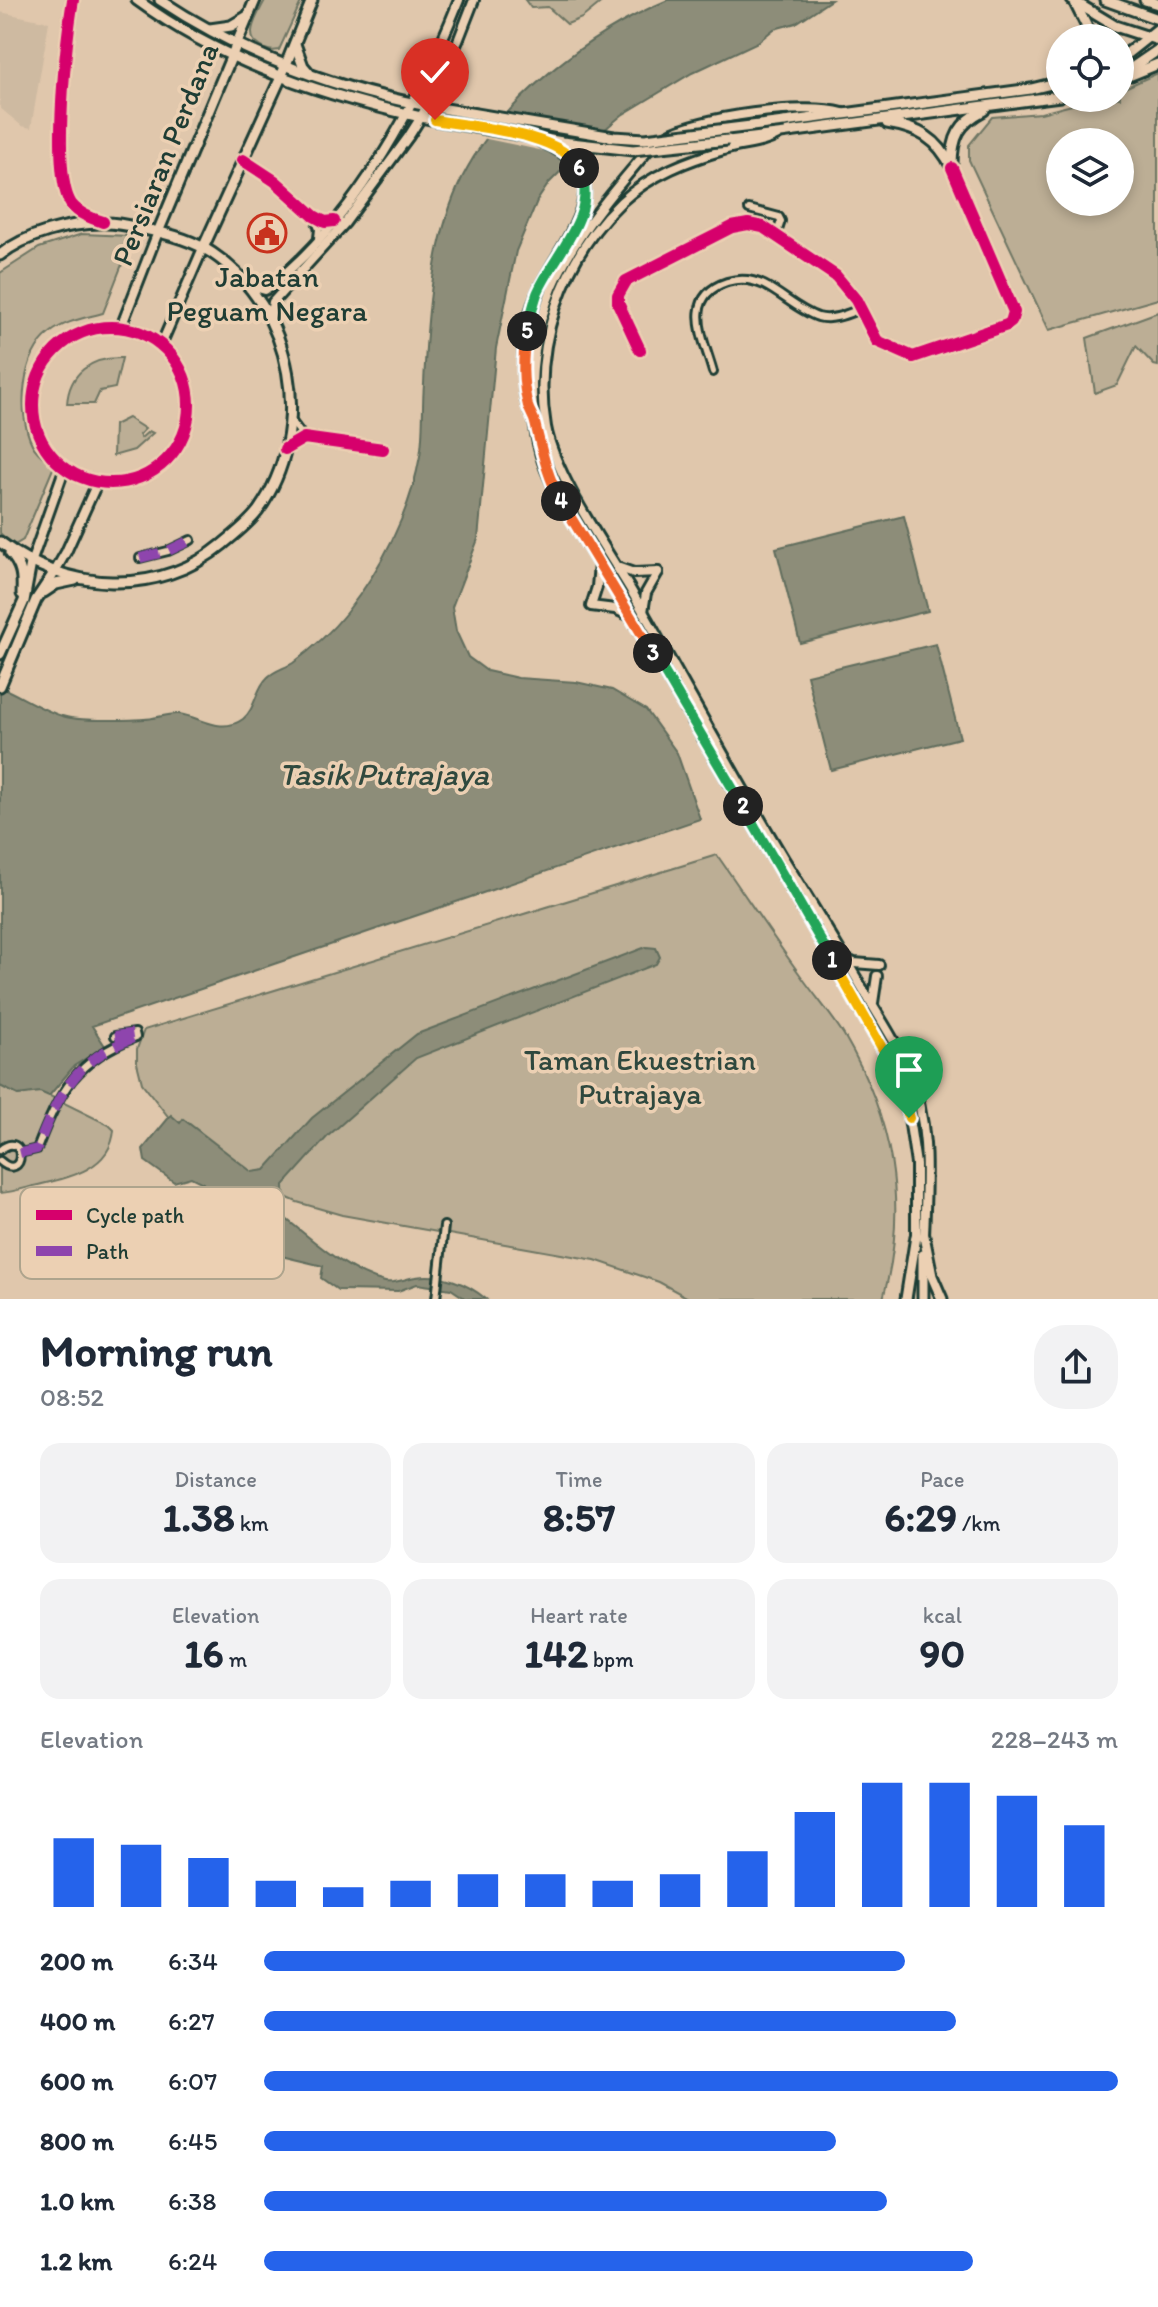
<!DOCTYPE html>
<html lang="en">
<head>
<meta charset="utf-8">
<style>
	body { margin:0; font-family:Itim,sans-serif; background:#f2f2f3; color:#1f2937; height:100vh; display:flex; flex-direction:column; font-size:30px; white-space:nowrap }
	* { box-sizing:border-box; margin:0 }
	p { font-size:26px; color:#747a83 }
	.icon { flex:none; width:44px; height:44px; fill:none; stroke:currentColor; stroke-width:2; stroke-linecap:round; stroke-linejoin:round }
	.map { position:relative; height:1299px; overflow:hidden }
	.sheet { display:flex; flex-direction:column; background:#fff; flex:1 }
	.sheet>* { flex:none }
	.fabs { position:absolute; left:1046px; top:24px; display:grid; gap:16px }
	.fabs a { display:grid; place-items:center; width:88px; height:88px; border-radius:50%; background:#fff; box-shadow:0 4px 12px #0003; font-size:40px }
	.pin { position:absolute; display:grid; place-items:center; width:68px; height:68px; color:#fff; margin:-82px -34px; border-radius:50% 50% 50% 0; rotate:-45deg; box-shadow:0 0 8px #0007 }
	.pin .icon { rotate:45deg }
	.km { position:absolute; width:40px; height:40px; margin:-20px; border-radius:50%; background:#222; color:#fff; font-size:22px; line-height:40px; text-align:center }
	.round { display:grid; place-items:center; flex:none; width:84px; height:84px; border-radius:32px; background:#f2f2f3 }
	.summary { display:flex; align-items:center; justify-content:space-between; height:136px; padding:0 40px }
	h1 { font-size:44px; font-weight:700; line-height:60px }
	.figures { display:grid; grid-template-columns:repeat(3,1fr); gap:12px; height:136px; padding:8px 40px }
	.figures div { display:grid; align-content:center; border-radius:20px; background:#f2f2f3; text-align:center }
	.figures b { font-size:40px; font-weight:700 }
	.figures small { font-size:22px; font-weight:400 }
	.figures p { font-size:22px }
	.chart { height:224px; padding:16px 40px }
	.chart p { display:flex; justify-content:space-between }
	.chart svg { width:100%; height:144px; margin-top:8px; stroke:#2563eb; stroke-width:6 }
	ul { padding:0 40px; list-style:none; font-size:26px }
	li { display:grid; grid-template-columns:128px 96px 1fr; align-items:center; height:60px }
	li i { height:20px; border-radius:10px; background:#2563eb }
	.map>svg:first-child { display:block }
	.built { fill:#cebaa1 }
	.green { fill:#bcae95; stroke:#6e7664; stroke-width:2; fill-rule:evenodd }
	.water { fill:#8d8d79; stroke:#616d5d; stroke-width:2 }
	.pier { fill:#e0c7ac }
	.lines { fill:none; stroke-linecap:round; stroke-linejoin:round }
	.street-casing { stroke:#1f3d34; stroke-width:12 }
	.secondary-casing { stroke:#1f3d34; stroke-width:14 }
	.primary-casing { stroke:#1f3d34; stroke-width:15 }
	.street { stroke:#ecd0b3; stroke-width:6 }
	.secondary { stroke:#ecd0b3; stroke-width:8 }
	.primary { stroke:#ecd0b3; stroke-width:9 }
	.primary-bridge-casing { stroke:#1f3d34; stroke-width:15; stroke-linecap:butt }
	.primary-bridge { stroke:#ecd0b3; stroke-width:9 }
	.quiet { stroke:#8e44ad; stroke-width:10; stroke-dasharray:20 10; stroke-linecap:butt }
	.cycleway-casing { stroke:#ecd0b3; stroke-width:17 }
	.cycleway { stroke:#d6006c; stroke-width:12 }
	.split-1-casing { stroke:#fff; stroke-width:16 }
	.split-2-casing { stroke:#fff; stroke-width:16 }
	.split-3-casing { stroke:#fff; stroke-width:16 }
	.split-4-casing { stroke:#fff; stroke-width:16 }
	.split-5-casing { stroke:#fff; stroke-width:16 }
	.split-6-casing { stroke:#fff; stroke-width:16 }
	.split-7-casing { stroke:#fff; stroke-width:16 }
	.split-1 { stroke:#f5b400; stroke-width:10 }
	.split-2 { stroke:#22a559; stroke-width:10 }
	.split-3 { stroke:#22a559; stroke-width:10 }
	.split-4 { stroke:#f0652b; stroke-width:10 }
	.split-5 { stroke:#f0652b; stroke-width:10 }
	.split-6 { stroke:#22a559; stroke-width:10 }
	.split-7 { stroke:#f5b400; stroke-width:10 }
	.labels { text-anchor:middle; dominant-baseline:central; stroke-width:7; stroke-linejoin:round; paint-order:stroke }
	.street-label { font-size:30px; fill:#1f3d34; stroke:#ecd0b3 }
	.poi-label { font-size:30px; fill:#1f3d34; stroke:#ecd0b3 }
	.park-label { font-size:30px; fill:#2f483e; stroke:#ecd0b3 }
	.water-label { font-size:32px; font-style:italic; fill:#30493e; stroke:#ecd0b3 }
	.key { fill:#ecd0b3; stroke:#aea48d; stroke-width:2 }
	.key-label { font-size:22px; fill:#1f3d34 }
</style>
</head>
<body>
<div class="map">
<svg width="1158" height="1299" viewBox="0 0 1158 1299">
	<rect width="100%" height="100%" fill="#e0c7ac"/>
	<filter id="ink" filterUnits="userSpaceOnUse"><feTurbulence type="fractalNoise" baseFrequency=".0125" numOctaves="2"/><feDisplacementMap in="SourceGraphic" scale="16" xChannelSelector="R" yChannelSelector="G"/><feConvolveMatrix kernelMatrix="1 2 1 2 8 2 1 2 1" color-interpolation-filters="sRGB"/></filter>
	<g filter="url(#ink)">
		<polygon class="built" points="0,12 49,22 31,128 22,126 0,108"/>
		<g class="green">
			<path d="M265 0H302L279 50C271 52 267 50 260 46 242 37 259 13 265 0Z"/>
			<polygon points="525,0 604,0 582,18 567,24 548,7 531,8"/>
			<path d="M1158 73V299L1049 330 969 160V145L992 117 1041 113 1099 98H1120V90ZM1060 142H1120V202H1060Z"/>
			<path d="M82 234 129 236 130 244 103 313C85 318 65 321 50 333 21 355 17 414 32 444 36 453 47 460 54 466L23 540 13 546 0 533V273L39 248Z"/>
			<polygon points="1158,312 1158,366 1154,365 1136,346 1117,385 1095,393 1087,338"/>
			<path d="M122 358 115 388 100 391 94 404H67C69 373 91 357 122 358Z"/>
			<polygon points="128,418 145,429 139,435 141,438 149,431 153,433 134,450 113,456 114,425"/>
			<path d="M717 855C745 895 772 936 801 976 815 996 831 1014 844 1035 893 1119 909 1205 883 1299H690L659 1282 595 1260 342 1215 297 1202 265 1188 174 1124 142 1083 137 1063V1049L144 1030Z"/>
			<path d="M0 1086 18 1095 40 1091 109 1125 114 1130C111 1169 69 1178 38 1185 25 1188 13 1192 0 1193Z"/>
		</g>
		<g class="water">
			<path d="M668 0H831L796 23 774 29 758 42 692 73 622 115 591 141 549 183 537 201 516 251 496 348 478 539 452 607 456 631 468 657 487 671 518 678 576 682 612 690 646 710 677 753 700 819 92 1026 105 1046 74 1066 49 1096 40 1092 18 1095 0 1086V687C22 696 42 711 66 717 86 722 122 720 144 719 155 719 168 713 179 714 201 717 221 735 243 719 255 710 256 688 267 678 273 671 285 668 293 663 312 649 331 632 346 613 381 569 410 513 420 456 424 433 422 408 424 384 427 317 432 239 462 178 501 100 589 33 668 0Z"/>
			<polygon points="904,516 928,611 800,643 776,548"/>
			<polygon points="936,644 960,738 831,770 807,675"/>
			<path d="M646 947 656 948 660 957 656 964 416 1058 328 1136 284 1185 285 1218C314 1241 348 1273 385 1282 394 1284 407 1278 416 1277 441 1273 467 1283 486 1299H466L451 1289 417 1284 398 1291 338 1290 321 1278 323 1266 256 1250 199 1202 203 1183 191 1177 174 1182 145 1161 143 1149 171 1115 180 1123 183 1119 252 1172 265 1170 312 1118 417 1034Z"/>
		</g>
		<polygon class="pier" points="503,112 611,129 587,150 568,149 579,158 569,168 559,157 544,151 482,138 490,125"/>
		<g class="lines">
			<defs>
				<g id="street">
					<polyline points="243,160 275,181 314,216 325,222 334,221"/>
					<polyline points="749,209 779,217 781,221 776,236"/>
					<polyline points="314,216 319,229 318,238"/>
					<polyline points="640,350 618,303 618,295 626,281 732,227 748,224 763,227 836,276 856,300 877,341 913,357 1007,325 1011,322 1014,312 952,168"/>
					<path d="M713 372C704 339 681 297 727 282 740 278 752 279 764 285 782 294 799 311 818 317 832 321 847 314 860 309"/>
					<polyline points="290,419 304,438"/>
					<polyline points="286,448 304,438 383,449"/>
					<polyline points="140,558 168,551 191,540"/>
					<path d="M0 1150C27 1128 26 1184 0 1161"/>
					<path d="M20 1153 37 1149C59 1092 76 1059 136 1037L135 1033 115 1036"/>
					<polyline points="436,1299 444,1226"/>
				</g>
				<g id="secondary">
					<path d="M73 0C66 39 51 173 71 204 79 214 91 218 103 222"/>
					<path d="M778 135C763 144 745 144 727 149 689 160 651 174 621 202 562 258 532 347 546 427 555 476 606 548 632 592 683 681 731 771 784 859 812 904 840 950 867 996 881 1020 898 1045 909 1071 931 1126 926 1178 924 1236"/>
					<path d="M665 136C699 117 805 102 843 113"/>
					<path d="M651 147C587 222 535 280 532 384 532 409 535 438 543 462 552 488 568 512 582 536 603 571 625 605 645 640 730 784 815 928 897 1074L909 1118 916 1164V1236"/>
					<path d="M247 285 265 290C356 221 417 105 459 0"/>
					<polyline points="270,318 273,302 345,223 409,136 421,117 458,41 474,0"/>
					<polyline points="121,327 158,232"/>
					<circle cx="111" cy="405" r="78"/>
					<polyline points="161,345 203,248"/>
					<polyline points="31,563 65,467"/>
					<polyline points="599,564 597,587 591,606 615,609 632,617"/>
					<polyline points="617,567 634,573 658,572"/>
					<polyline points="54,573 66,552 98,481"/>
					<polyline points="643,612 646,593 658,572"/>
					<polyline points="846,959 854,963 879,965"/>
					<polyline points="873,1003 877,976"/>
				</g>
				<g id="primary">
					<path d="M137 0C224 64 330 98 435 120"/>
					<path d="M160 0C243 55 341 92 440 108"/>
					<polyline points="1072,0 1115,26 1158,40"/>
					<polyline points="1105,0 1158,19"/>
					<polyline points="1145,0 1158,4"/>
					<polyline points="1076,5 1088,29 1090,38"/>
					<polyline points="210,29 231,26 248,16"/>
					<polyline points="295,44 303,66 309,73"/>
					<polyline points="1120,59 1158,29"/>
					<polyline points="1131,75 1158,64"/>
					<polyline points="1120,76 1158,50"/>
					<polyline points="784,122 1031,89 1060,82"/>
					<path d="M887 123C918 128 938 138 952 168"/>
					<polyline points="728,140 1060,96"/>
					<path d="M952 165C952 137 959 123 984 110"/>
					<polyline points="158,232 255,0"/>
					<polyline points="203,248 281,77 312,0"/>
					<path d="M0 255C26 234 69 223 102 223 116 222 131 226 144 229 166 233 194 241 212 253 294 308 316 430 258 511 248 524 235 534 223 544 158 598 66 592 0 542"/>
					<path d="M534 418C526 407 525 391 524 377 522 349 527 317 538 292 563 238 628 176 540 141"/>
					<path d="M10 553C22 566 23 577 22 594"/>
					<polyline points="44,592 56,584 75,580"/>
					<polyline points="0,654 24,601 31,563"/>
					<polyline points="0,686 36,600 54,573"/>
					<polyline points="924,1236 932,1276 942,1299"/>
					<polyline points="906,1299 916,1236"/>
					<polyline points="923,1299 923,1255"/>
				</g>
			</defs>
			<use href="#street" class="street-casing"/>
			<use href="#secondary" class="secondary-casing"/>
			<use href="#primary" class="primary-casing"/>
			<use href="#street" class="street"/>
			<use href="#secondary" class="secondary"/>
			<use href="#primary" class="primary"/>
			<defs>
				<g id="primary-bridge">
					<polyline points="440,108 614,137 645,139 784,122"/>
					<polyline points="435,120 562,142 633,150 728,140"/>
				</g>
			</defs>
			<use href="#primary-bridge" class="primary-bridge-casing"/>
			<use href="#primary-bridge" class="primary-bridge"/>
			<g class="quiet">
				<polyline points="140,558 168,551 191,540"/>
				<path d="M20 1153 37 1149C59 1092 76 1059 136 1037L135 1033 115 1036"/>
			</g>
			<defs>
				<g id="cycleway">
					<path d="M73 0C66 39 51 173 71 204 79 214 91 218 103 222"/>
					<polyline points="243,160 275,181 314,216 325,222 334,221"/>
					<circle cx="111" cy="405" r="78"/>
					<polyline points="640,350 618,303 618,295 626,281 732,227 748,224 763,227 836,276 856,300 877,341 913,357 1007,325 1011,322 1014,312 952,168"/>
					<polyline points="285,449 304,438 383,449"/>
				</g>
			</defs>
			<use href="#cycleway" class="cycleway-casing"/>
			<use href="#cycleway" class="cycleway"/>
		</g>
	</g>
	<g class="lines" filter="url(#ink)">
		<defs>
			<polyline id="split-1" points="832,960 897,1074 909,1118"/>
			<polyline id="split-2" points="743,806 832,960"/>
			<polyline id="split-3" points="653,653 743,806"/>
			<polyline id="split-4" points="561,501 653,653"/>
			<path id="split-5" d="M527 331C522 356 522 382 528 406 530 413 534 417 535 423 542 451 547 476 561 501"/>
			<path id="split-6" d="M527 331C530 319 533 306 537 294 553 255 601 213 579 168"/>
			<path id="split-7" d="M435 120C471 127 561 132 579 168"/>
		</defs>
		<use href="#split-1" class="split-1-casing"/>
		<use href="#split-2" class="split-2-casing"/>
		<use href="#split-3" class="split-3-casing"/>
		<use href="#split-4" class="split-4-casing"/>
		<use href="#split-5" class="split-5-casing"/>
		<use href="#split-6" class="split-6-casing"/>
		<use href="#split-7" class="split-7-casing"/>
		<use href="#split-1" class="split-1"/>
		<use href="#split-2" class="split-2"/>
		<use href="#split-3" class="split-3"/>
		<use href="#split-4" class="split-4"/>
		<use href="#split-5" class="split-5"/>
		<use href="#split-6" class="split-6"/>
		<use href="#split-7" class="split-7"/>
	</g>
	<defs>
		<symbol id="civic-ring" viewBox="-11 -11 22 22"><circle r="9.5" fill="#ecd0b3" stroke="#c8321e" stroke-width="1.5"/><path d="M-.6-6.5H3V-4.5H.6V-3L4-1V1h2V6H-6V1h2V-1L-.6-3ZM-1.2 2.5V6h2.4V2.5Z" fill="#c8321e"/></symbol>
	</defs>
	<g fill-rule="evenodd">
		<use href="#civic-ring" x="245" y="211" width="44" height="44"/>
	</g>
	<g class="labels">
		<g class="street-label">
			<text transform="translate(165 154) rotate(-68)">Persiaran Perdana</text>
		</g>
		<g class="poi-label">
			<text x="267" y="276">Jabatan<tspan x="267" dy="34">Peguam Negara</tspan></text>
		</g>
		<g class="park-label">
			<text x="640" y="1059">Taman Ekuestrian<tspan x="640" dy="34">Putrajaya</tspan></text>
		</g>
		<g class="water-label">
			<text x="384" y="774">Tasik Putrajaya</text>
		</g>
	</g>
	<rect x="20" y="1187" width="264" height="92" rx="12" class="key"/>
	<rect x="36" y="1210" width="36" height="10" fill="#d6006c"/>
	<rect x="36" y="1246" width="36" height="10" fill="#8e44ad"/>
	<g class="key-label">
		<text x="86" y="1223">Cycle path</text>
		<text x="86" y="1259">Path</text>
	</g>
</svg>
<div class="fabs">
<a><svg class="icon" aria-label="locate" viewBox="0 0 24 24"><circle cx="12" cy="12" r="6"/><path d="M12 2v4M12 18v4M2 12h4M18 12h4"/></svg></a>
<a><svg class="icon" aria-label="layers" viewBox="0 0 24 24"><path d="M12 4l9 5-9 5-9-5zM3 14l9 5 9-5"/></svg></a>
</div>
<div class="pin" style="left:909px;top:1118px;background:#1e9e55"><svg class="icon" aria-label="arrive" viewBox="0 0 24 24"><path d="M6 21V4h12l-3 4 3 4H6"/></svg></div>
<div class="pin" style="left:435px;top:120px;background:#d93025"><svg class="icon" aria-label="check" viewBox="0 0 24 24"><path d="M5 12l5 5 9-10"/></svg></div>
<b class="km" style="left:832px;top:960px">1</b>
<b class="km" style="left:743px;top:806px">2</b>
<b class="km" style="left:653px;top:653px">3</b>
<b class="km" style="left:561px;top:501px">4</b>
<b class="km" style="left:527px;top:331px">5</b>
<b class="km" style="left:579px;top:168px">6</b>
</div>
<section class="sheet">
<div class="summary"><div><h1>Morning run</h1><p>08:52</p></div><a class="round"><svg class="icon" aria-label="share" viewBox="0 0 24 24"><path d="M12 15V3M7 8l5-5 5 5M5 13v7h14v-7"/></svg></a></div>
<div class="figures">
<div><p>Distance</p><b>1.38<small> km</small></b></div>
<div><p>Time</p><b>8:57</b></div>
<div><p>Pace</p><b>6:29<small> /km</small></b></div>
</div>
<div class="figures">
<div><p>Elevation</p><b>16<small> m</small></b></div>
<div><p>Heart rate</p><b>142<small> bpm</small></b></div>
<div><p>kcal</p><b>90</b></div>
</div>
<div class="chart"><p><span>Elevation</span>228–243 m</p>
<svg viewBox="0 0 160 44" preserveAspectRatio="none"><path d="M5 44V23M15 44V25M25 44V29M35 44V36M45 44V38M55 44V36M65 44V34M75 44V34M85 44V36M95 44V34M105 44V27M115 44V15M125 44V6M135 44V6M145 44V10M155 44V19"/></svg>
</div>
<ul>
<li><b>200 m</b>6:34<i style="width:75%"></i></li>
<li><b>400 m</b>6:27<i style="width:81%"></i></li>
<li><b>600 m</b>6:07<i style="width:100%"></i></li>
<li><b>800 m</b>6:45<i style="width:67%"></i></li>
<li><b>1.0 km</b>6:38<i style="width:73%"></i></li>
<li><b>1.2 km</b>6:24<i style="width:83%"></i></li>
</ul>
</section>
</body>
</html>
